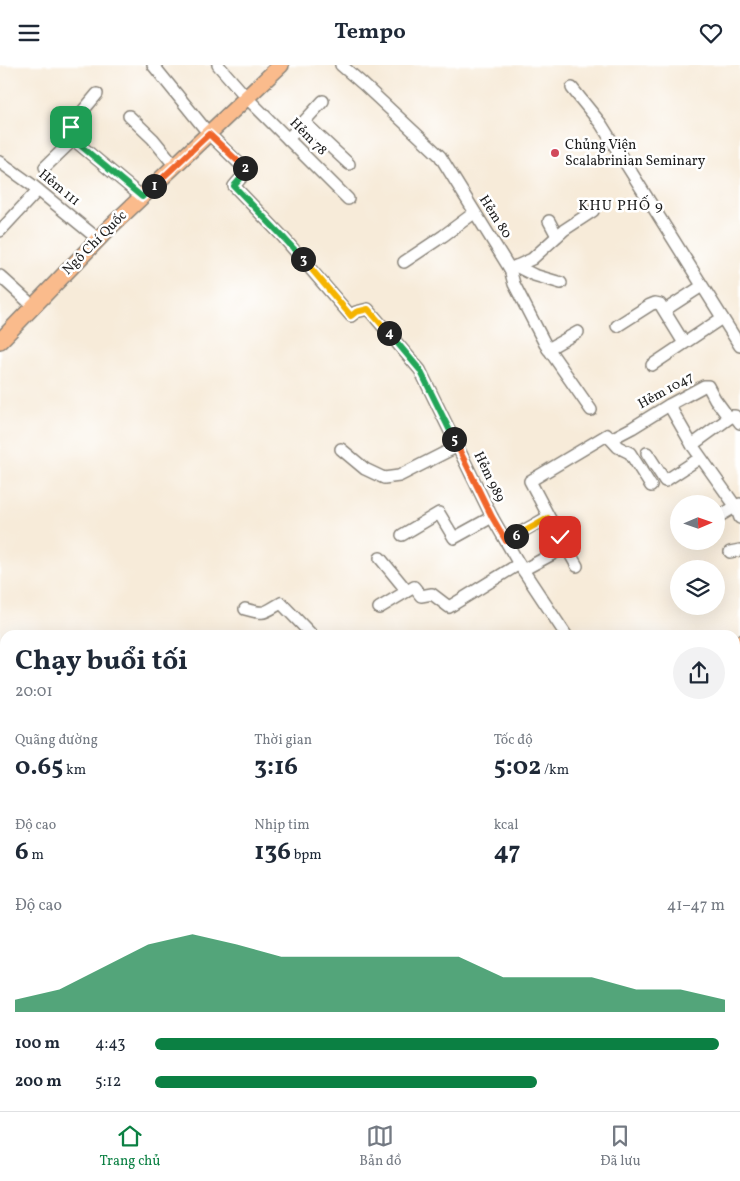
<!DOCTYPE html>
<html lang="vi">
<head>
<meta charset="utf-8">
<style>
	body { margin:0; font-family:Vollkorn,serif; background:#f2f2f3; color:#1f2937; height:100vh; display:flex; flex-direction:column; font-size:19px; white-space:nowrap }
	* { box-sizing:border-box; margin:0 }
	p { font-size:16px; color:#747a83 }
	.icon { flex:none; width:28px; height:28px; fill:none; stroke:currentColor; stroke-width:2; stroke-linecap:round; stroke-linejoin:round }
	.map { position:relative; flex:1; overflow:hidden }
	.side { position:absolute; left:0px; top:565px; width:740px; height:481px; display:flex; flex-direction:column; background:#fff; border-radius:15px 15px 0 0; box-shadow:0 5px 20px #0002 }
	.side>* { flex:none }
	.needle { width:32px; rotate:88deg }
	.buttons { position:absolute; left:670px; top:430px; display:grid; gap:10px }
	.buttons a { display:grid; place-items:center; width:55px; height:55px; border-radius:50%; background:#fff; box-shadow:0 5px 20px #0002; font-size:25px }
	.pin { position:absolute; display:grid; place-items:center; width:42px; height:42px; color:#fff; margin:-21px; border-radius:10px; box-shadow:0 2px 8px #0006 }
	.km { position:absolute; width:25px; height:25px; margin:-12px; border-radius:50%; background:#222; color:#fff; font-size:14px; line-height:25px; text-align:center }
	.round { display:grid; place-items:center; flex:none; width:52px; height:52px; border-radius:26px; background:#f2f2f3 }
	.head { display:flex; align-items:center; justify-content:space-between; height:85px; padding:0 15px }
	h1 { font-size:28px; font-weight:700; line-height:38px }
	.figures { display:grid; grid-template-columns:repeat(3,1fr); gap:8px; height:85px; padding:5px 15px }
	.figures div { display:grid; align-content:center }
	.figures b { font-size:25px; font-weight:700 }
	.figures small { font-size:14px; font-weight:400 }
	.figures p { font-size:14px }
	.chart { height:140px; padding:10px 15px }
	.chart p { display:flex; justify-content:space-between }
	.chart svg { width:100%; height:90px; margin-top:5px; fill:#0b8043; opacity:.7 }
	ul { padding:0 15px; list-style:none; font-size:16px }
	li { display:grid; grid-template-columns:80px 60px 1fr; align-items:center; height:38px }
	li i { height:12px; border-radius:6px; background:#0b8043 }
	header { display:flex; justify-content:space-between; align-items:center; height:65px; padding:0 15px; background:#fff; font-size:22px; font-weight:700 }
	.dock { display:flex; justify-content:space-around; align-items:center; height:70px; border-top:1px solid #e0e1e3; background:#fff; font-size:14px; color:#747a83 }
	.dock a { display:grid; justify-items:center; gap:2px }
	.dock .current { color:#0b8043 }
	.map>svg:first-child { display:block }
	.built { fill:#ebd1eb }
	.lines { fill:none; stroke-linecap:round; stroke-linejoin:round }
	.minor-casing { stroke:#8a847a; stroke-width:14 }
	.major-casing { stroke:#8a847a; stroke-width:18 }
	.minor { stroke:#fff; stroke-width:11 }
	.major { stroke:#fabb8c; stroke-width:15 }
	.split-1-casing { stroke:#fff; stroke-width:10 }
	.split-2-casing { stroke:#fff; stroke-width:10 }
	.split-3-casing { stroke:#fff; stroke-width:10 }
	.split-4-casing { stroke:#fff; stroke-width:10 }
	.split-5-casing { stroke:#fff; stroke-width:10 }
	.split-6-casing { stroke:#fff; stroke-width:10 }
	.split-7-casing { stroke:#fff; stroke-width:10 }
	.split-1 { stroke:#22a559; stroke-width:6 }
	.split-2 { stroke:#f0652b; stroke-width:6 }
	.split-3 { stroke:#22a559; stroke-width:6 }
	.split-4 { stroke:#f5b400; stroke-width:6 }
	.split-5 { stroke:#22a559; stroke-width:6 }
	.split-6 { stroke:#f0652b; stroke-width:6 }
	.split-7 { stroke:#f5b400; stroke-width:6 }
	.poi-dot { fill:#d1495b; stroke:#fff; stroke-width:2 }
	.labels { text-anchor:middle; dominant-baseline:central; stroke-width:5; stroke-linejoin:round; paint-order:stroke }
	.street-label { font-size:14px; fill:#1c1c1c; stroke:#fff }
	.poi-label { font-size:14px; fill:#1c1c1c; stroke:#fff; text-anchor:start }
	.neighbourhood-label { font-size:15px; letter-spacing:1px; fill:#1c1c1c; stroke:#fff }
</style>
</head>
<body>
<header><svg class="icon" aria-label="menu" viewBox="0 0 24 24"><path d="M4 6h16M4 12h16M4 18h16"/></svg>Tempo<svg class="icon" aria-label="heart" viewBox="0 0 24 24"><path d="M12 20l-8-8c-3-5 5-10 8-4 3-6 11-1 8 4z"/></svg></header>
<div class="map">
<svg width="740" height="1046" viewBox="0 0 740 1046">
	<rect width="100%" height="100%" fill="#fff"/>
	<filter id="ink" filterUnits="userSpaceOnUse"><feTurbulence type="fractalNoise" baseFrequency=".02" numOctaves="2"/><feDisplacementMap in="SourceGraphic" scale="10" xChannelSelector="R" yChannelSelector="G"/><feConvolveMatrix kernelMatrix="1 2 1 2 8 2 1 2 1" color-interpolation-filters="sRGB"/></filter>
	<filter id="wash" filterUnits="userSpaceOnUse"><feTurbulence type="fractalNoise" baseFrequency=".0096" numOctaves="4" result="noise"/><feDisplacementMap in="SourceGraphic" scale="20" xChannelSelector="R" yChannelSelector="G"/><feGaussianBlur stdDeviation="1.12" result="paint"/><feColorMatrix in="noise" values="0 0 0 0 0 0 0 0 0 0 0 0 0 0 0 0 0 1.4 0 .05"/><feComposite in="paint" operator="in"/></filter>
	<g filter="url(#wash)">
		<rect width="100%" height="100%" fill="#f7ebd9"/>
		<polygon class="built" points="740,587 740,688 735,689 735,589"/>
	</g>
	<g filter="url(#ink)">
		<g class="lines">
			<defs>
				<g id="minor">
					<polyline points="153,0 209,69 247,106 234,121 283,172 351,251 356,247 368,244 420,305 492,452 519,499 566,570"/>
					<polyline points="218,0 247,33 348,134"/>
					<polyline points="341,0 363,19 440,91 510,204 514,219 545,279 591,345"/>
					<polyline points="572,23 601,59 740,281"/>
					<polyline points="129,51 153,74 175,101"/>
					<polyline points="304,57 349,99"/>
					<polyline points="288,74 323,36"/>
					<polyline points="72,76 76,70 76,68 71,62 72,59 97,29"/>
					<polyline points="0,97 32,120 98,174"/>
					<polyline points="45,102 72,76 75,76 142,132"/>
					<polyline points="549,156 557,171"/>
					<polyline points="0,166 38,125"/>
					<polyline points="404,197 443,171 474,148"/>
					<polyline points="516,201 534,210 561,218"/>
					<polyline points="510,204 532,194 564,165 593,146"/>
					<polyline points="0,211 33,241"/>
					<polyline points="665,245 702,221"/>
					<polyline points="617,261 650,240 655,238 660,239 684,278"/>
					<polyline points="548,284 578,267"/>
					<polyline points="652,300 722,253"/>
					<polyline points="669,340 692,380"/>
					<polyline points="740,358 735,351 732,351 692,380 736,442 740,453"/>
					<polyline points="611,374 632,363 669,340 704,321 708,321 715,334 729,353"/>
					<polyline points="341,384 365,404 384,413 399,411 458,381"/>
					<polyline points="647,388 665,416 700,393"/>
					<polyline points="716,453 740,439"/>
					<polyline points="402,470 439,448 454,473 492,452"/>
					<polyline points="506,476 546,453 550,454"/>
					<polyline points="730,487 740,485"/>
					<polyline points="380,493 407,526"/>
					<polyline points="577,501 550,454 530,416 607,370 618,382 630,388 651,421"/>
					<polyline points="523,505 560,485 565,481"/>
					<polyline points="379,543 414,522 421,531 432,529 449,542 519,499"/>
					<path d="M245 544C266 550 263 548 281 538L312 570"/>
					<polyline points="3,645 5,648"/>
					<polyline points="735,694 740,693"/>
					<polyline points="0,716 5,713"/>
					<polyline points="735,783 740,797"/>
					<polyline points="735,839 740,837"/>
					<polyline points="0,844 5,844"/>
					<polyline points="735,922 740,921"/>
					<polyline points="735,994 740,992"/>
					<polyline points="363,1041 374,1046"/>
					<polyline points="98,1046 98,1041"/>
					<polyline points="690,1046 690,1041"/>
				</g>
				<g id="major">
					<polyline points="0,276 108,164 281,0"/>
					<polyline points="735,579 740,578"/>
					<polyline points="0,929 5,929"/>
				</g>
			</defs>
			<use href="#minor" class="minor-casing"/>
			<use href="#major" class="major-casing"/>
			<use href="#minor" class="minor"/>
			<use href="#major" class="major"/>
		</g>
	</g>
	<g class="lines" filter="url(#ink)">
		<defs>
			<polyline id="split-1" points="71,62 76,68 76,70 72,76 75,76 142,132 154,121"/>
			<polyline id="split-2" points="154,121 209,69 245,103"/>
			<polyline id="split-3" points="245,103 247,106 234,121 283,172 303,194"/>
			<polyline id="split-4" points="303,194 351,251 356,247 368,244 389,268"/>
			<polyline id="split-5" points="389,268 420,305 454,374"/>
			<polyline id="split-6" points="454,374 492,452 506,476 516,471"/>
			<polyline id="split-7" points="516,471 548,453 560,472"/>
		</defs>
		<use href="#split-1" class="split-1-casing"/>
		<use href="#split-2" class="split-2-casing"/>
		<use href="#split-3" class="split-3-casing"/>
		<use href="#split-4" class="split-4-casing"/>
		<use href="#split-5" class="split-5-casing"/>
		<use href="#split-6" class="split-6-casing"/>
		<use href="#split-7" class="split-7-casing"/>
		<use href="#split-1" class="split-1"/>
		<use href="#split-2" class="split-2"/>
		<use href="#split-3" class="split-3"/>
		<use href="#split-4" class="split-4"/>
		<use href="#split-5" class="split-5"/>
		<use href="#split-6" class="split-6"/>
		<use href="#split-7" class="split-7"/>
	</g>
	<circle class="poi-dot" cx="555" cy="88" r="5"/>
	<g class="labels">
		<g class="street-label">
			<text transform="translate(308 72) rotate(45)">Hẻm 78</text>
			<text transform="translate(59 123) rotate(39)">Hẻm 111</text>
			<text transform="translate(495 152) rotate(57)">Hẻm 80</text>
			<text transform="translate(95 178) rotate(-45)">Ngô Chí Quốc</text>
			<text transform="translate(666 326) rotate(-29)">Hẻm 1047</text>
			<text transform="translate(489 412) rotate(64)">Hẻm 989</text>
		</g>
		<g class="poi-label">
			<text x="565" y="80">Chủng Viện<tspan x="565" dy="16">Scalabrinian Seminary</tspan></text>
		</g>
		<g class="neighbourhood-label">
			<text x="621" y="141">KHU PHỐ 9</text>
		</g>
	</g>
</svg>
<div class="buttons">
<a><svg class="needle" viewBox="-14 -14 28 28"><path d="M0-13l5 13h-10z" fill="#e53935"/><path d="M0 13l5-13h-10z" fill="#747a83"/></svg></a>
<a><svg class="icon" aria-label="layers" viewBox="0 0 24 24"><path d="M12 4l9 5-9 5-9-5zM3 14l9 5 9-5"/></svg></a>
</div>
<div class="pin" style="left:71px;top:62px;background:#1e9e55"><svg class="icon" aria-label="arrive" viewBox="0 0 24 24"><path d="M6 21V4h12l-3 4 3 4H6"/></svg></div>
<div class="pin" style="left:560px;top:472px;background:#d93025"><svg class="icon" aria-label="check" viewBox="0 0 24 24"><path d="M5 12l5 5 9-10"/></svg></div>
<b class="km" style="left:154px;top:121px">1</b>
<b class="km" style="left:245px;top:103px">2</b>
<b class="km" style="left:303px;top:194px">3</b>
<b class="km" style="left:389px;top:268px">4</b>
<b class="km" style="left:454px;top:374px">5</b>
<b class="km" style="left:516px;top:471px">6</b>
<section class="side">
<div class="head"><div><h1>Chạy buổi tối</h1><p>20:01</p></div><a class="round"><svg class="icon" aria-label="share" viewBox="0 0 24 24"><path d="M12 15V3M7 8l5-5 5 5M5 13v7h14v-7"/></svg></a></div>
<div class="figures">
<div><p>Quãng đường</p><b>0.65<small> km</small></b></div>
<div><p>Thời gian</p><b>3:16</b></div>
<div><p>Tốc độ</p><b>5:02<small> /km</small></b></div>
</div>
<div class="figures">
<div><p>Độ cao</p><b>6<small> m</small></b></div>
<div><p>Nhịp tim</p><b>136<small> bpm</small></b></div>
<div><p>kcal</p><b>47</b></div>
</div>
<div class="chart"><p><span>Độ cao</span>41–47 m</p>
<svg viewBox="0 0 160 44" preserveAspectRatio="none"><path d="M0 44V38L10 33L20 22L30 11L40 6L50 11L60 17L70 17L80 17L90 17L100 17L110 27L120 27L130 27L140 33L150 33L160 38V44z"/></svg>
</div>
<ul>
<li><b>100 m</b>4:43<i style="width:99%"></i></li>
<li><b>200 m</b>5:12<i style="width:67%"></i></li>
</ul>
</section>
</div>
<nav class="dock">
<a class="current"><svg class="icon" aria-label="home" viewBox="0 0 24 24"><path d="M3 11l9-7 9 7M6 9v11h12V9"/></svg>Trang chủ</a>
<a><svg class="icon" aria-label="map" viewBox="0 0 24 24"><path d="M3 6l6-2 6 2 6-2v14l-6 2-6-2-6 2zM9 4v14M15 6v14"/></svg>Bản đồ</a>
<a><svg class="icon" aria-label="saved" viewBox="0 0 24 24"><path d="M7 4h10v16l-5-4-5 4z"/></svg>Đã lưu</a>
</nav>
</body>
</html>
